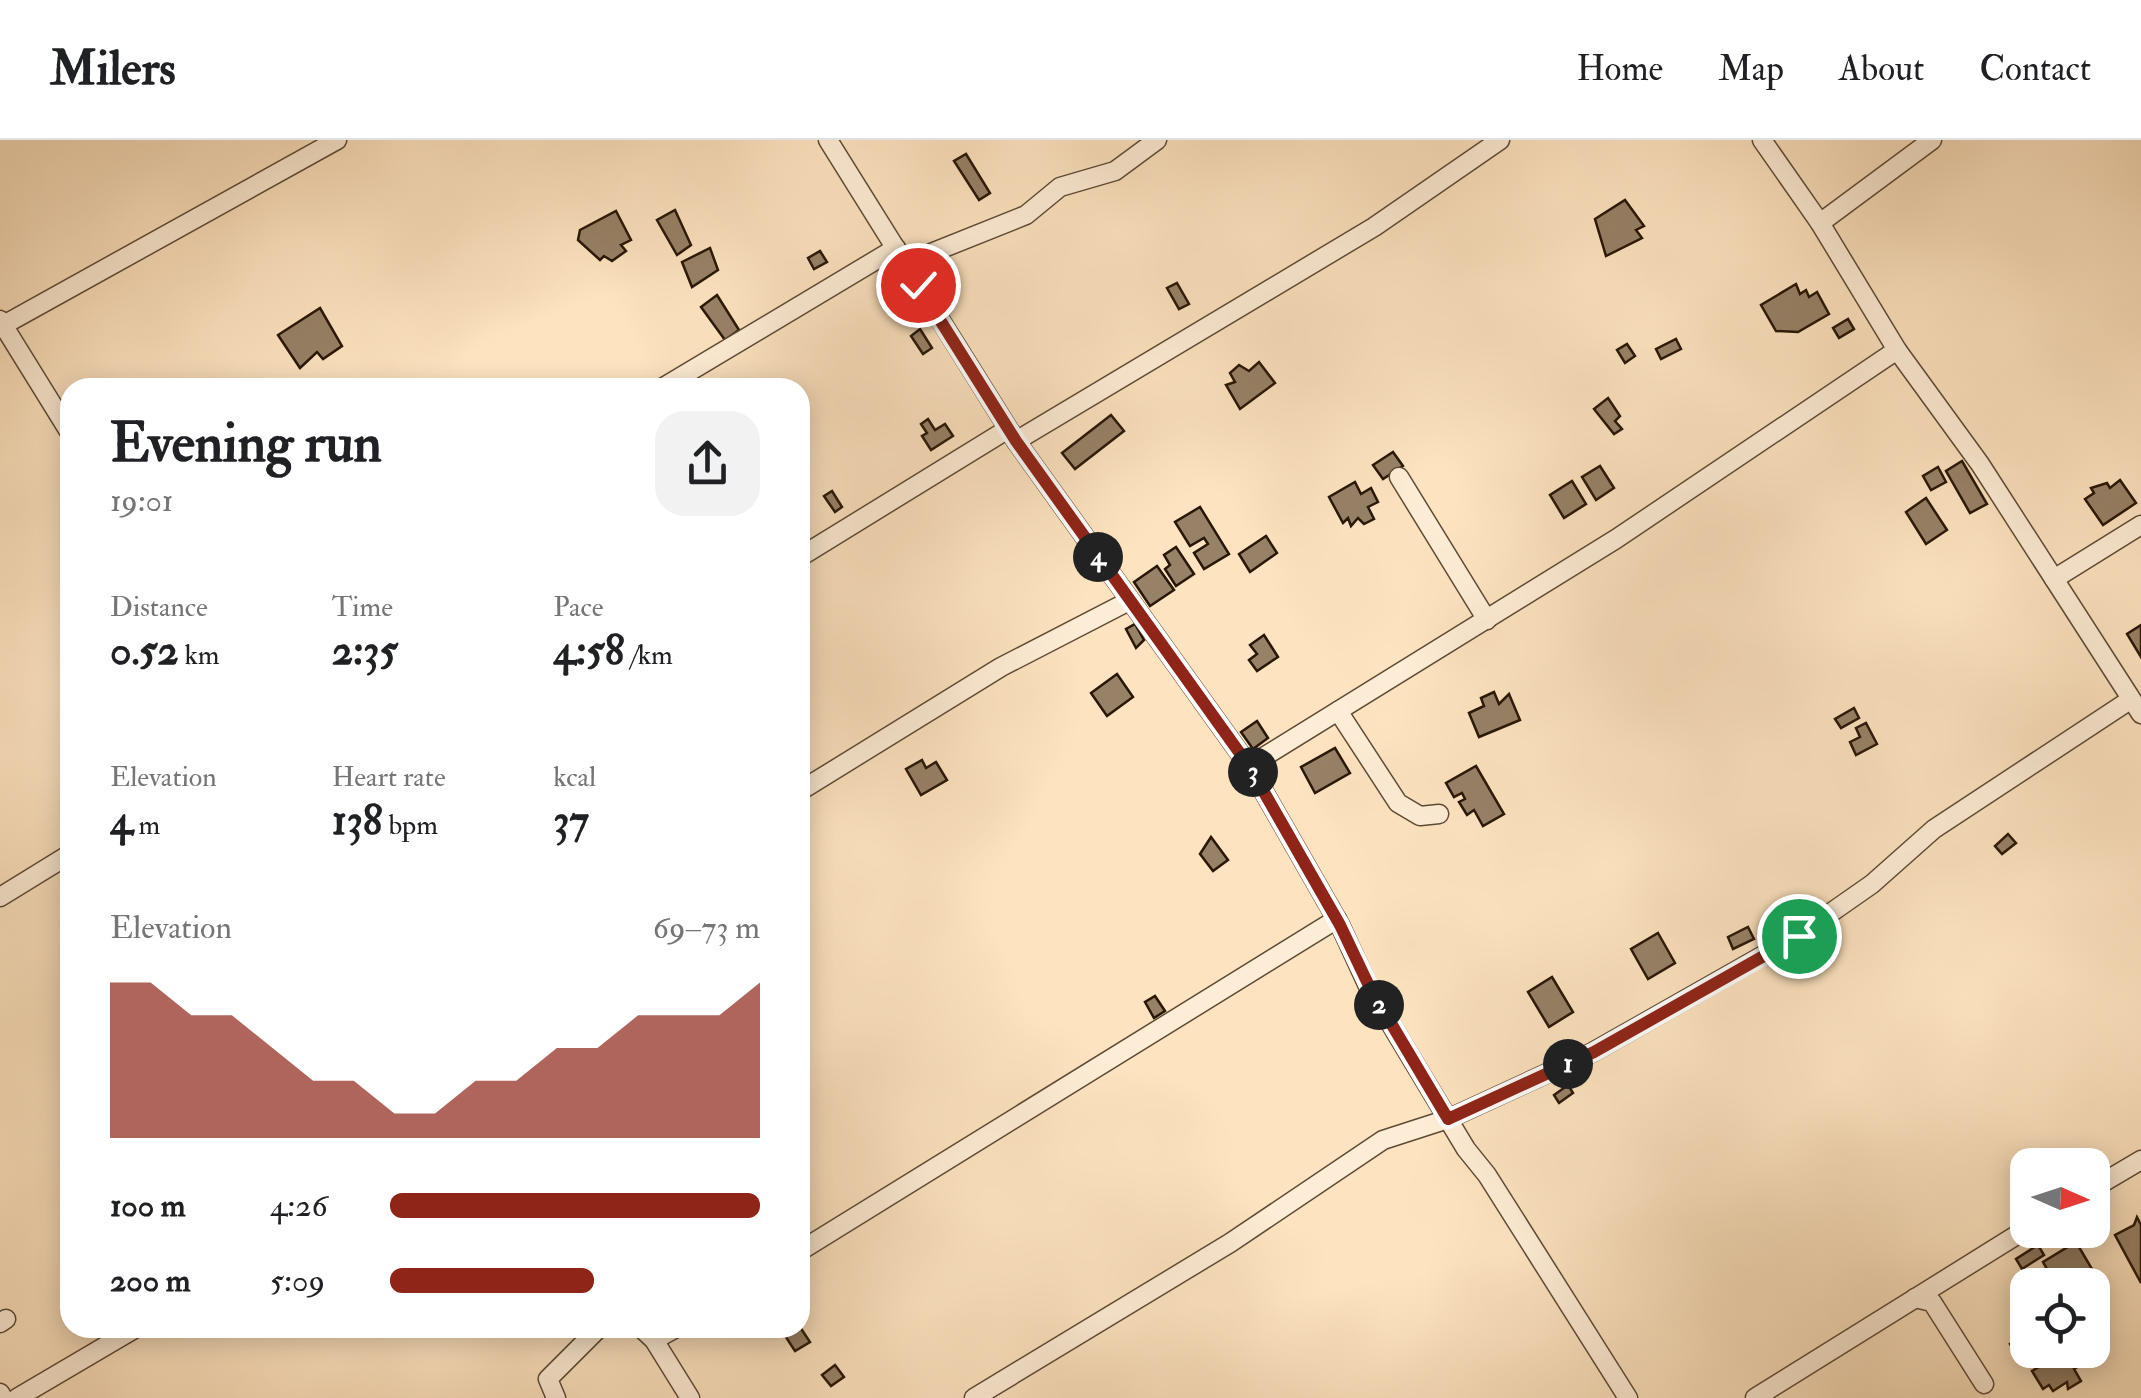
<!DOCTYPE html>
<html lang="en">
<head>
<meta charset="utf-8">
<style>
	body { margin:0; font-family:"IM FELL Double Pica",serif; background:#f2f2f2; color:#202124; height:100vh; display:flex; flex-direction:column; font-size:38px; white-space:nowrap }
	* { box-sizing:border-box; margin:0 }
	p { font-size:32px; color:#757577 }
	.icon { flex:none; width:55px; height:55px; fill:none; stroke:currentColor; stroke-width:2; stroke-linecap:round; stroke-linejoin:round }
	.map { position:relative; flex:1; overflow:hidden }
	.drawer { position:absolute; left:60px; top:238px; width:750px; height:960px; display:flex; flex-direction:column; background:#fff; border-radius:30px; box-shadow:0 5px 25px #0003 }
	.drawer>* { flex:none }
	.needle { width:65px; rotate:93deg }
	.controls { position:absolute; left:2010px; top:1008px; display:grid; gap:20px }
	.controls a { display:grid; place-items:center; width:100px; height:100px; border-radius:20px; background:#fff; box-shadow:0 5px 25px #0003; font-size:50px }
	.pin { position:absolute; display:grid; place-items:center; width:85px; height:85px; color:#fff; margin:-42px; border:5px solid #fff; border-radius:50%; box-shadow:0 2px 10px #0007 }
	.km { position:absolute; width:50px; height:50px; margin:-25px; border-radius:50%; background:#222; color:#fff; font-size:28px; line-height:50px; text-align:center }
	.round { display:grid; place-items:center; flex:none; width:105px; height:105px; border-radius:30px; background:#f2f2f2 }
	.overview { display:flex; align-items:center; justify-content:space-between; height:170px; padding:0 50px }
	h1 { font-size:55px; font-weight:700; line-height:75px }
	.figures { display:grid; grid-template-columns:repeat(3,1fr); gap:15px; height:170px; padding:10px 50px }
	.figures div { display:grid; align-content:center }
	.figures b { font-size:42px; font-weight:700 }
	.figures small { font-size:28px; font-weight:400 }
	.figures p { font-size:28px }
	.chart { height:280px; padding:20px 50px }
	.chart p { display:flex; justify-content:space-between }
	.chart svg { width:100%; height:180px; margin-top:10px; fill:#8f2418; opacity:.7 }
	ul { padding:0 50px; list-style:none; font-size:32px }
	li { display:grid; grid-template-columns:160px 120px 1fr; align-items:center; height:75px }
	li i { height:25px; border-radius:12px; background:#8f2418 }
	header { display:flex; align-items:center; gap:60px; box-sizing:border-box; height:140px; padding:0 50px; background:#fff; border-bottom:2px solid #e0e0e0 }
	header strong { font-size:48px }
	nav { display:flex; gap:55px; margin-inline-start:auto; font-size:35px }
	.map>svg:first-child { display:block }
	.building { fill:#978167; stroke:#281707; stroke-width:2.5 }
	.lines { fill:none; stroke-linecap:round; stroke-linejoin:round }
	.street-casing { stroke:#5d4a35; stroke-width:21 }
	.street { stroke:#feedd6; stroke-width:18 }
	.route-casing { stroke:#fff; stroke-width:20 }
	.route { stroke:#8f2418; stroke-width:12 }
</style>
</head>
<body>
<header>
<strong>Milers</strong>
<nav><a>Home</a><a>Map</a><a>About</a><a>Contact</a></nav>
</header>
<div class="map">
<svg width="2141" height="1258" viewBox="0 0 2141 1258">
	<rect width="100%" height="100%" fill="#fde3c0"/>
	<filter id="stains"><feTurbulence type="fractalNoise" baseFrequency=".002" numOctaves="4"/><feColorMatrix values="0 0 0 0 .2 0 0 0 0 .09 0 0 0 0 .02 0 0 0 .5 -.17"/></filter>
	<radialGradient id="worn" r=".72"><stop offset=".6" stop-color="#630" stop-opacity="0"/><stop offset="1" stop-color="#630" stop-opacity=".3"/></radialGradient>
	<g class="building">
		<polygon points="966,14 990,53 979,60 954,21"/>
		<polygon points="1625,60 1644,86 1636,90 1642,98 1606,116 1595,79"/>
		<polygon points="675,70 691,105 677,115 657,80"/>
		<polygon points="616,71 631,100 621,105 626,111 612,121 604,116 600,120 578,100 580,90"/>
		<polygon points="710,108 718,130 692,147 682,122"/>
		<polygon points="820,111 827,122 814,129 808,118"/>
		<polygon points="1177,143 1189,164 1179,169 1167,148"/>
		<polygon points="1796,144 1800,154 1806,150 1809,157 1817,152 1829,174 1798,192 1776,191 1761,165"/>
		<polygon points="717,155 739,190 725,200 701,167"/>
		<polygon points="320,168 342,206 323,219 317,212 300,228 278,195"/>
		<polygon points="1848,179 1854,189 1839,198 1833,188"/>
		<polygon points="920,189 932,208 923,214 911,196"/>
		<polygon points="1676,199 1681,209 1661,219 1656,209"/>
		<polygon points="1627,204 1635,216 1625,223 1617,210"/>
		<polygon points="1259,222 1275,243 1240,269 1226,245 1235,242 1230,233 1239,225 1249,231"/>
		<polygon points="1608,258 1620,276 1615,281 1622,289 1614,294 1594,269"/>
		<polygon points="1111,275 1124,291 1075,329 1062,313"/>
		<polygon points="928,279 935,290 945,284 953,296 931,310 922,296 927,293 921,284"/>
		<polygon points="1393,312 1403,326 1383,339 1373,325"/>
		<polygon points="1962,321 1987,364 1970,373 1946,331"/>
		<polygon points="1600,326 1614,348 1596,360 1582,337"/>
		<polygon points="1938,327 1946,342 1931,350 1923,336"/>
		<polygon points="2120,340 2136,363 2103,385 2085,359 2094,353 2091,348 2107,343 2110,348"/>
		<polygon points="1572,341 1586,364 1564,378 1550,355"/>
		<polygon points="1355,342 1361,354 1371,348 1378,362 1368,367 1374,379 1364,384 1358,378 1351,386 1348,378 1343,383 1329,357"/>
		<polygon points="832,351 842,367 835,372 824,356"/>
		<polygon points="1926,358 1947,390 1926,404 1906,372"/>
		<polygon points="1200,367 1229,414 1204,429 1194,413 1208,404 1204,398 1190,406 1175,382"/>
		<polygon points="1266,396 1277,413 1250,432 1239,414"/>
		<polygon points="1176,407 1194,434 1176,446 1165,429 1170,425 1164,415"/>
		<polygon points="1157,426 1174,450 1150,466 1134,442"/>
		<polygon points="1135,484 1144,500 1136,508 1126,489"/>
		<polygon points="2141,485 2141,517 2127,494"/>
		<polygon points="1264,495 1278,517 1257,531 1249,520 1257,514 1250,505"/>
		<polygon points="1117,534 1133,557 1107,576 1091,553"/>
		<polygon points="1494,552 1499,564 1509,554 1520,580 1479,597 1469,573 1484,566 1481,558"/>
		<polygon points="1854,568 1859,578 1841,588 1835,579"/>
		<polygon points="1257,581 1268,598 1253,609 1241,592"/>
		<polygon points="1866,583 1877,604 1856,615 1850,602 1860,597 1856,588"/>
		<polygon points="1335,608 1350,633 1315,653 1301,627"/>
		<polygon points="922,620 926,628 936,622 947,640 921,655 906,629"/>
		<polygon points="1476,626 1504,674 1483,686 1474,670 1467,675 1459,662 1465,659 1462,653 1454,657 1446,643"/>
		<polygon points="2008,694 2016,703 2002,714 1995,706"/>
		<polygon points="1211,697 1228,720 1213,731 1200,714"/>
		<polygon points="1748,787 1754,799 1733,809 1728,797"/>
		<polygon points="1658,793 1675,823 1648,839 1631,809"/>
		<polygon points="1552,837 1573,872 1549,887 1528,852"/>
		<polygon points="1155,856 1165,871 1154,878 1145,862"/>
		<polygon points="1568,945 1573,953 1559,963 1554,955"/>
		<polygon points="2137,1077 2141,1085 2141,1143 2115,1095 2134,1085"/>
		<polygon points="2076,1102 2092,1129 2065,1145 2056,1145 2043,1122"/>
		<polygon points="2038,1105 2044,1115 2022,1129 2016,1119"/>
		<polygon points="800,1187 810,1202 795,1211 780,1188"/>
		<polygon points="2016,1201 2028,1220 2022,1223 2010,1204"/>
		<polygon points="2069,1210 2079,1226 2074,1229 2081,1241 2068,1249 2067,1242 2053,1251 2049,1245 2043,1249 2032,1231"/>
		<polygon points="835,1225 844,1237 831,1246 822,1235"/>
	</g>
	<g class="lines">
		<defs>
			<g id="street">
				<polyline points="828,0 1016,301 1249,626 1340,785 1369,848 1466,1009 1487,1035 1628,1258"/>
				<polyline points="1762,0 1820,83 1897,210 1980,324 2141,574"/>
				<polyline points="1820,83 1932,0"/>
				<polyline points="906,123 1026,75 1060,47 1115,31 1157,0"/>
				<polyline points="0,180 70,293"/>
				<polyline points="0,187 337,0"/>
				<polyline points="662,248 896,108"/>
				<polyline points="1016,301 1374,87 1500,0"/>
				<polyline points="1399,337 1487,480"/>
				<polyline points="800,417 1008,289"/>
				<polyline points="2054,439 2141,385"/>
				<polyline points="1338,571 1398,663 1420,676 1439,674"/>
				<polyline points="1249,626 1616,399 1897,210"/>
				<polyline points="800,651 1001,527 1129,461"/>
				<polyline points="0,757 70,714"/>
				<polyline points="2092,1049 2141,1020"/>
				<polyline points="800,1111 1337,779"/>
				<polyline points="1915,1158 1932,1162 1984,1244"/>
				<polyline points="0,1183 6,1179"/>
				<polyline points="641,1188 654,1200 690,1258"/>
				<polyline points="654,1200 676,1188"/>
				<polyline points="0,1253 3,1258"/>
				<polyline points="17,1258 136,1188"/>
				<polyline points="556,1258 548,1239 599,1188"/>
				<polyline points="974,1258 1230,1103 1383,1000 1448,979 1593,912 1799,795 1872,744 1934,689 2130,560"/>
				<polyline points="1755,1258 2028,1088"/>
			</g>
		</defs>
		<use href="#street" class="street-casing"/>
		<use href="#street" class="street"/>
	</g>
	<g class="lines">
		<defs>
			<polyline id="route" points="918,145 1016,301 1249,626 1340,785 1370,848 1448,979 1594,912 1799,796"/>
		</defs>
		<use href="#route" class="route-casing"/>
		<use href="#route" class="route"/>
	</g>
	<rect width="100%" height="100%" filter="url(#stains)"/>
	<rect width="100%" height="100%" fill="url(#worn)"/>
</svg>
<div class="controls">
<a><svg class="needle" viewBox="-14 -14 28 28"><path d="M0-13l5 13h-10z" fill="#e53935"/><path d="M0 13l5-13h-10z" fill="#757577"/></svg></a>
<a><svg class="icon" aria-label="locate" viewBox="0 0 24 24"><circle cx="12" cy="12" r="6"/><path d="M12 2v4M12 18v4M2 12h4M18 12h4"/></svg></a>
</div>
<div class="pin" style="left:1799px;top:796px;background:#1e9e55"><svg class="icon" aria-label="arrive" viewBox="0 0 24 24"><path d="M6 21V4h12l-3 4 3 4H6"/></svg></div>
<div class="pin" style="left:918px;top:145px;background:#d93025"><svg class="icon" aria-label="check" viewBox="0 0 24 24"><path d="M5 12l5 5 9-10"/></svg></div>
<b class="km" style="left:1568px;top:924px">1</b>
<b class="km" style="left:1379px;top:865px">2</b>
<b class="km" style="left:1253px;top:632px">3</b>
<b class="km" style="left:1098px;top:417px">4</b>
<section class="drawer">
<div class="overview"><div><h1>Evening run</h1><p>19:01</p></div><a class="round"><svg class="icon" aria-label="share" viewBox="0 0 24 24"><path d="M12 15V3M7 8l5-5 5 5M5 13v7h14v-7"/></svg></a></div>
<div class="figures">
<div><p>Distance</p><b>0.52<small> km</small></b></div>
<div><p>Time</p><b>2:35</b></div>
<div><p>Pace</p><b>4:58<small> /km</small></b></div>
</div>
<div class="figures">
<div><p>Elevation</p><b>4<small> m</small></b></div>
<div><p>Heart rate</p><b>138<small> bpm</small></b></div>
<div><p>kcal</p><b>37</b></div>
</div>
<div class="chart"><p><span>Elevation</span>69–73 m</p>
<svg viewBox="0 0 160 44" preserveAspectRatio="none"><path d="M0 44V6L10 6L20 14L30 14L40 22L50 30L60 30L70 38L80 38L90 30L100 30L110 22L120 22L130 14L140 14L150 14L160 6V44z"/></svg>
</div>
<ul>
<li><b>100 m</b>4:26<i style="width:100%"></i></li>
<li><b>200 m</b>5:09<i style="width:55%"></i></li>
</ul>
</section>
</div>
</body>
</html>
